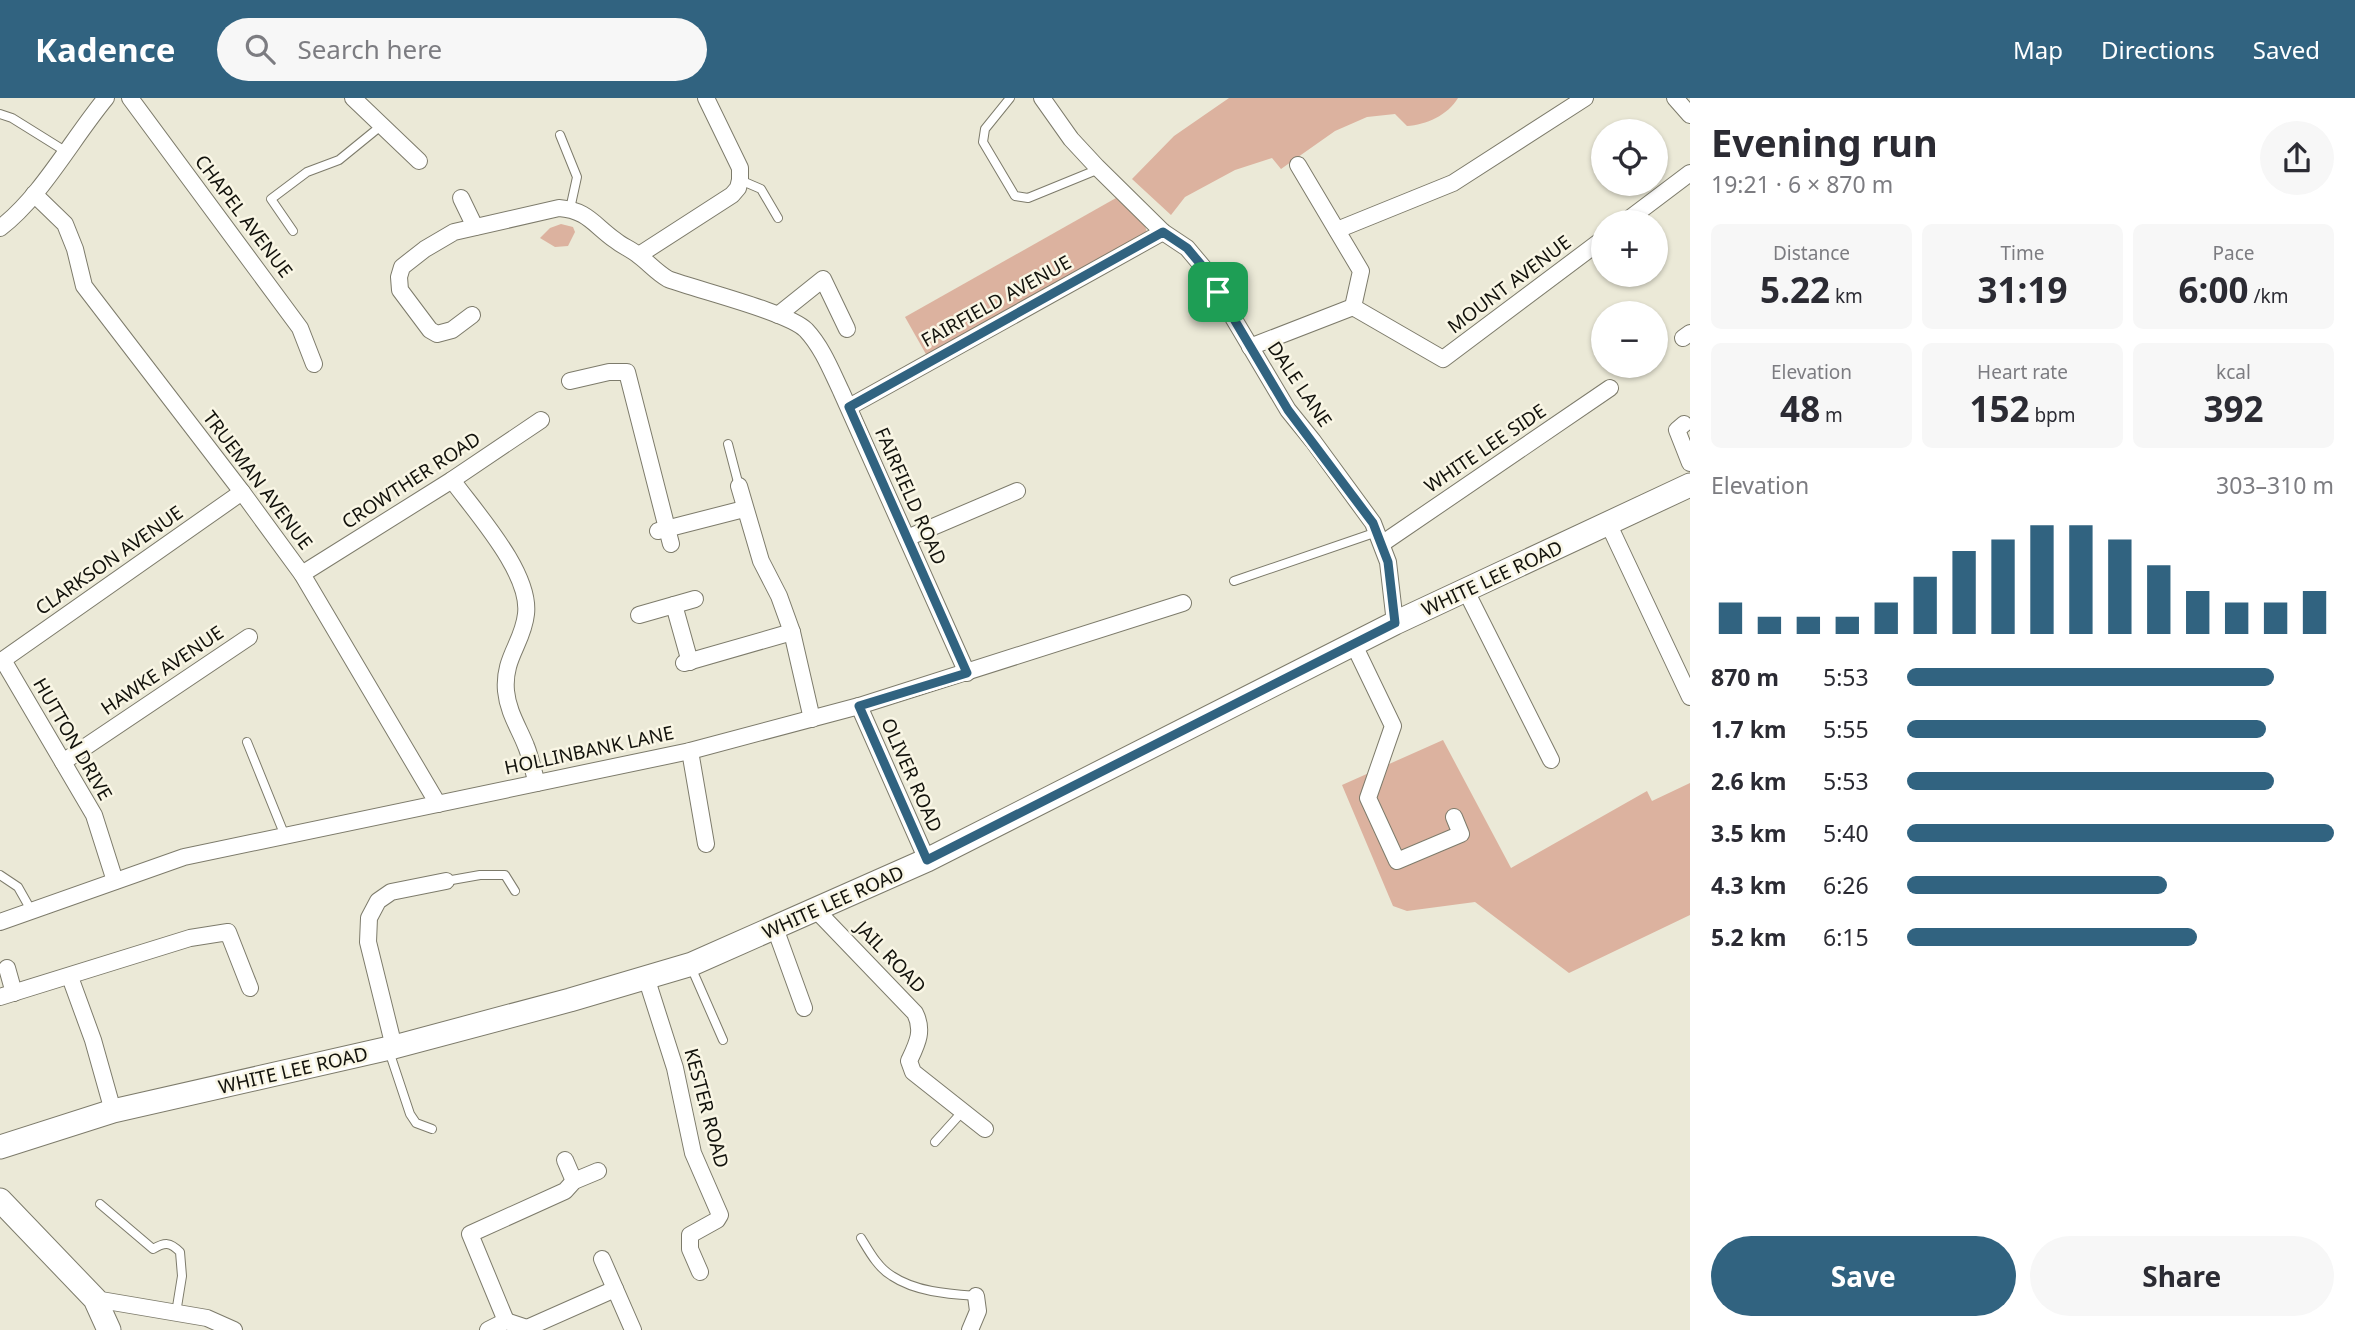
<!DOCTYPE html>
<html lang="en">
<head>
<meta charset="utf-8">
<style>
	body { margin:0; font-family:"Noto Sans",sans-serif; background:#f7f7f7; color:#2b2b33; height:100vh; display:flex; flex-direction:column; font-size:26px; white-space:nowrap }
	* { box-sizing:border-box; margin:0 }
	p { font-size:23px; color:#7c7c81 }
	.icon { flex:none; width:38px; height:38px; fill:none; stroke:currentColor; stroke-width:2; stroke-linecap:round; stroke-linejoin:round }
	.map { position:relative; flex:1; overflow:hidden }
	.drawer { display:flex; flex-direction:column; background:#fff; width:665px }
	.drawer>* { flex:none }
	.tools { position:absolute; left:1591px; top:21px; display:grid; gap:14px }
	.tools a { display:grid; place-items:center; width:77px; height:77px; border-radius:50%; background:#fff; box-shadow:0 2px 5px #0004; font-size:35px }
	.pin { position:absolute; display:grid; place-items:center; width:60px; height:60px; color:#fff; margin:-30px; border-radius:14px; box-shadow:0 4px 10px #0006 }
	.round { display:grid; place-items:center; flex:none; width:74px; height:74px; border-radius:37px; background:#f7f7f7 }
	.headline { display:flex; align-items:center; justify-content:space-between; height:119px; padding:0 21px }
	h1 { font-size:38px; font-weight:700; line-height:52px }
	.metrics { display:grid; grid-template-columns:repeat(3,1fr); gap:10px; height:119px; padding:7px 21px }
	.metrics div { display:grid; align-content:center; border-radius:10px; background:#f7f7f7; text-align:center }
	.metrics b { font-size:35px; font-weight:700 }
	.metrics small { font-size:19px; font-weight:400 }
	.metrics p { font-size:19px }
	.chart { height:196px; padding:14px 21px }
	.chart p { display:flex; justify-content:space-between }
	.chart svg { width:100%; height:126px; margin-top:7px; stroke:#316380; stroke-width:6 }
	.action { display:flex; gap:14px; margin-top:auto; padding:14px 21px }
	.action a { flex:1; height:80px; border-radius:42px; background:#316380; color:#fff; font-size:28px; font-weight:700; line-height:80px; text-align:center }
	.action a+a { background:#f7f7f7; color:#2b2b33 }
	ul { padding:0 21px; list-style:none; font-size:23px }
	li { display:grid; grid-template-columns:112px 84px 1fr; align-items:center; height:52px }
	li i { height:18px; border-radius:9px; background:#316380 }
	header { display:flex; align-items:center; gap:42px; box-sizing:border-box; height:98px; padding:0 35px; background:#316380; color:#fff }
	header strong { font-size:33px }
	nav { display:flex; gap:38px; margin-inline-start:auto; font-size:24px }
	.search { width:490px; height:63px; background:#f7f7f7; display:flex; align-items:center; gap:18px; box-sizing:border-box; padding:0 24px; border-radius:38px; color:#7c7c81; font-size:26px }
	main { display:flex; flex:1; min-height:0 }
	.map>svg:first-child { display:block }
	.green { fill:#dcb29f }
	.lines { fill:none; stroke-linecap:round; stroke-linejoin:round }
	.service-casing { stroke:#7d7b6b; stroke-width:10 }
	.minor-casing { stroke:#7d7b6b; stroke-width:18 }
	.secondary-casing { stroke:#7d7b6b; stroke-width:25 }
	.service { stroke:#fff; stroke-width:8 }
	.minor { stroke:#fff; stroke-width:16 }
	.secondary { stroke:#fff; stroke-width:23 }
	.route-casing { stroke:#fff; stroke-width:14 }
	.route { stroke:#316380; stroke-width:9 }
	.labels { text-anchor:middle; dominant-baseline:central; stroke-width:5; stroke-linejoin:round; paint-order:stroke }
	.street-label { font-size:19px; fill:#12120c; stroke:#f9f6e5 }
</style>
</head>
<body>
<header>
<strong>Kadence</strong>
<div class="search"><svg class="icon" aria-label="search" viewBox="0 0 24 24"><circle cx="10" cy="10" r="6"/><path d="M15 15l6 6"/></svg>Search here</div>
<nav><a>Map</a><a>Directions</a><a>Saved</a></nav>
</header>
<main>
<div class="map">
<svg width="1690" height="1232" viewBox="0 0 1690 1232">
	<rect width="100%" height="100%" fill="#ebe9d7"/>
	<g class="green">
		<path d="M1229 0H1458C1448 17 1426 27 1407 28L1395 16 1367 19 1335 33 1281 71 1272 60 1235 72 1185 99 1171 117 1132 81 1174 38Z"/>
		<polygon points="1116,100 1145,127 1147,135 927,258 905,219"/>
		<polygon points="561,126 573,129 575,134 568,148 555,149 540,140 550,130"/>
		<polygon points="1443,642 1511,770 1647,693 1652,703 1690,685 1690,817 1569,875 1475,804 1407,813 1393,808 1342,687"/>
	</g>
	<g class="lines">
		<defs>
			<g id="service">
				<polyline points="1010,0 985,31 983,44 1015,98 1028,100 1099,71"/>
				<polyline points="0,16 12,20 65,53"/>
				<polyline points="560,37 577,79 570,111"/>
				<polyline points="740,82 761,91 778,120"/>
				<polyline points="293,133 271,101 307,74 339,62 382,27"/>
				<polyline points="728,346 739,388"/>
				<polyline points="1234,483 1377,434"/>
				<polyline points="247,644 285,738"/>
				<polyline points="0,777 18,789 31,812"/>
				<polyline points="446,783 480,777 505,777 515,793"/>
				<polyline points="691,869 723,942"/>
				<polyline points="389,953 410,1016 416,1025 432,1031"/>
				<polyline points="935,1044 963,1013"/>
				<path d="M100 1106 153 1151C165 1144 170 1144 180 1154L182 1178 176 1215"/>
				<path d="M861 1140C869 1153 878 1170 892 1178 916 1194 949 1196 976 1198"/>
			</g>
			<g id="minor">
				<polyline points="130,0 300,230 314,266"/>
				<polyline points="353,0 419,63"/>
				<polyline points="1042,0 1071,41 1097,69 1163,134 1187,150 1203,169 1288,312 1313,343 1373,425 1388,464 1395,525"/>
				<polyline points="1675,0 1690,17"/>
				<polyline points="1298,67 1361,173 1353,209"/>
				<polyline points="34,96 65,126 75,151 84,188 242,394 302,476 438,706"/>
				<polyline points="461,100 475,129"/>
				<polyline points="1625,124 1690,75"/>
				<path d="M0 130C41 99 72 41 106 0"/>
				<polyline points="1337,132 1453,85 1585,0"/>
				<polyline points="639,157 732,97 738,90 740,82 740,70 706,0"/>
				<path d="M472 217 452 232 437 236 430 232 400 192 399 179 402 169 425 151 454 134 559 110C587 112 594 127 615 142 622 148 631 151 638 157 649 165 656 174 668 181 697 192 788 214 806 232 822 249 831 272 841 293L967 575"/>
				<polyline points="778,217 823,181 847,231"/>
				<polyline points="1683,240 1690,235"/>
				<polyline points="1250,249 1353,209 1443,261 1603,141"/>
				<polyline points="570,283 609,274 627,274 671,446"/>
				<polyline points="849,309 1163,134"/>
				<polyline points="1684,326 1677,332 1690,365"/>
				<path d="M452 382C476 415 531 475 526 516 523 545 503 560 506 593 508 614 519 630 526 648 531 660 533 673 537 685"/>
				<polyline points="739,388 761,463 779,498 792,534 812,621"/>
				<polyline points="1608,425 1690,599"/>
				<polyline points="658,433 744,411"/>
				<polyline points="907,440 1017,393"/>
				<polyline points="1383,445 1610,290"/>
				<polyline points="302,476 452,382 541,322"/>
				<polyline points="1466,493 1551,662"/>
				<polyline points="674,507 690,564"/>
				<polyline points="639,517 695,501"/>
				<polyline points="1354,547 1393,628 1368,700 1397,763 1461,736 1454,719"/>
				<polyline points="3,562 94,717 115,783"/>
				<polyline points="0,564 242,394"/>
				<polyline points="684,565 792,534"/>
				<polyline points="859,608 927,762"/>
				<polyline points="690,653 706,746"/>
				<polyline points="63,664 249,539"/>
				<path d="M816 812 915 915C924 933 917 946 909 963L913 974 985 1031"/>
				<polyline points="0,824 184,759 690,653 859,608 1183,505"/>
				<polyline points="775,830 804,910"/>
				<polyline points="7,870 14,895"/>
				<polyline points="70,879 93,942 113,1013"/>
				<polyline points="646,879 675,970 693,1055 720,1117 717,1122 690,1137 690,1151 700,1174"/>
				<polyline points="0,899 190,840 228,834 250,890"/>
				<polyline points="394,949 368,844 369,820 378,803 391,794 446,783"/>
				<polyline points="565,1062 574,1083"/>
				<polyline points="602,1161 633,1232"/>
				<polyline points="95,1201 207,1220 234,1232"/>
				<polyline points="506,1223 470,1136 565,1093 574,1083 598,1073"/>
				<polyline points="488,1232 506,1223 527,1230 615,1191"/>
				<polyline points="970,1232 978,1213 976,1198"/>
			</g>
			<g id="secondary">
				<polyline points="0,1049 113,1013 394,949 570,902 692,866 927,762 1395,525 1690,387"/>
				<polyline points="0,1102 95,1201 109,1232"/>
			</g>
		</defs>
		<use href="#service" class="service-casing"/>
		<use href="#minor" class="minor-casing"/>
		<use href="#secondary" class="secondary-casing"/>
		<use href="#service" class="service"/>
		<use href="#minor" class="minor"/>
		<use href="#secondary" class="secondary"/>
	</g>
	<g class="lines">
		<defs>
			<polygon id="route" points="1163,134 1187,150 1203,169 1288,312 1373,425 1388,464 1395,525 927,762 859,608 967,575 849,309"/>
		</defs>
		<use href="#route" class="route-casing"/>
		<use href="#route" class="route"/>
	</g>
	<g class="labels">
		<g class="street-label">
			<text transform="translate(244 118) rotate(53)">CHAPEL AVENUE</text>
			<text transform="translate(1509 186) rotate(-37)">MOUNT AVENUE</text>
			<text transform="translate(996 203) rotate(-29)">FAIRFIELD AVENUE</text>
			<text transform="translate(1300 286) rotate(56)">DALE LANE</text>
			<text transform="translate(1485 350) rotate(-34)">WHITE LEE SIDE</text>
			<text transform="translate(258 382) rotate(53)">TRUEMAN AVENUE</text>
			<text transform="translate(411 382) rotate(-33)">CROWTHER ROAD</text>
			<text transform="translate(911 398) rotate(66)">FAIRFIELD ROAD</text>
			<text transform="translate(109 462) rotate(-35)">CLARKSON AVENUE</text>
			<text transform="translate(1492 480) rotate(-25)">WHITE LEE ROAD</text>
			<text transform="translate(162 572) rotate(-34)">HAWKE AVENUE</text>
			<text transform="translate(73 641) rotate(60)">HUTTON DRIVE</text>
			<text transform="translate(589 652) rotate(-12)">HOLLINBANK LANE</text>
			<text transform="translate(912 677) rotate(66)">OLIVER ROAD</text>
			<text transform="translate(833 804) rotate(-24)">WHITE LEE ROAD</text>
			<text transform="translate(891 859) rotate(46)">JAIL ROAD</text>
			<text transform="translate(293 972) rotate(-13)">WHITE LEE ROAD</text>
			<text transform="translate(707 1010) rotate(75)">KESTER ROAD</text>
		</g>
	</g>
</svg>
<div class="tools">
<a><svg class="icon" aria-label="locate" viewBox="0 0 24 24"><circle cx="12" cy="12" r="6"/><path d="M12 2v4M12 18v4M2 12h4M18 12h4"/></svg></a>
<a>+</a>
<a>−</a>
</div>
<div class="pin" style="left:1218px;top:194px;background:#1e9e55"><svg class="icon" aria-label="arrive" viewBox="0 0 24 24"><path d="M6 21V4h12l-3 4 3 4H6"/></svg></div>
</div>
<section class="drawer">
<div class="headline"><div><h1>Evening run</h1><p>19:21 · 6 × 870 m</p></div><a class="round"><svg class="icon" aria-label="share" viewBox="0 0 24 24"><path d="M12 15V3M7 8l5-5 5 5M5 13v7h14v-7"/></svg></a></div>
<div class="metrics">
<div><p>Distance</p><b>5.22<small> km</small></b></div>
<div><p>Time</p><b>31:19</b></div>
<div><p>Pace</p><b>6:00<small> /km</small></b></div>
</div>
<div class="metrics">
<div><p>Elevation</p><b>48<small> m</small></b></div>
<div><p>Heart rate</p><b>152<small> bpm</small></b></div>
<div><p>kcal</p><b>392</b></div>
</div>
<div class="chart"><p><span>Elevation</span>303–310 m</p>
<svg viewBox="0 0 160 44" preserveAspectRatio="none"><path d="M5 44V33M15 44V38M25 44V38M35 44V38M45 44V33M55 44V24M65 44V15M75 44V11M85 44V6M95 44V6M105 44V11M115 44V20M125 44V29M135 44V33M145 44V33M155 44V29"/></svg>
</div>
<ul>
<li><b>870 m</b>5:53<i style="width:86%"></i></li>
<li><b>1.7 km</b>5:55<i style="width:84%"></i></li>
<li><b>2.6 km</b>5:53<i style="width:86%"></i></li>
<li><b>3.5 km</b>5:40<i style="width:100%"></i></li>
<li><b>4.3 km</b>6:26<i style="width:61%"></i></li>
<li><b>5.2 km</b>6:15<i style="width:68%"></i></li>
</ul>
<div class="action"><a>Save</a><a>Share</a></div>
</section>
</main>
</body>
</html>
